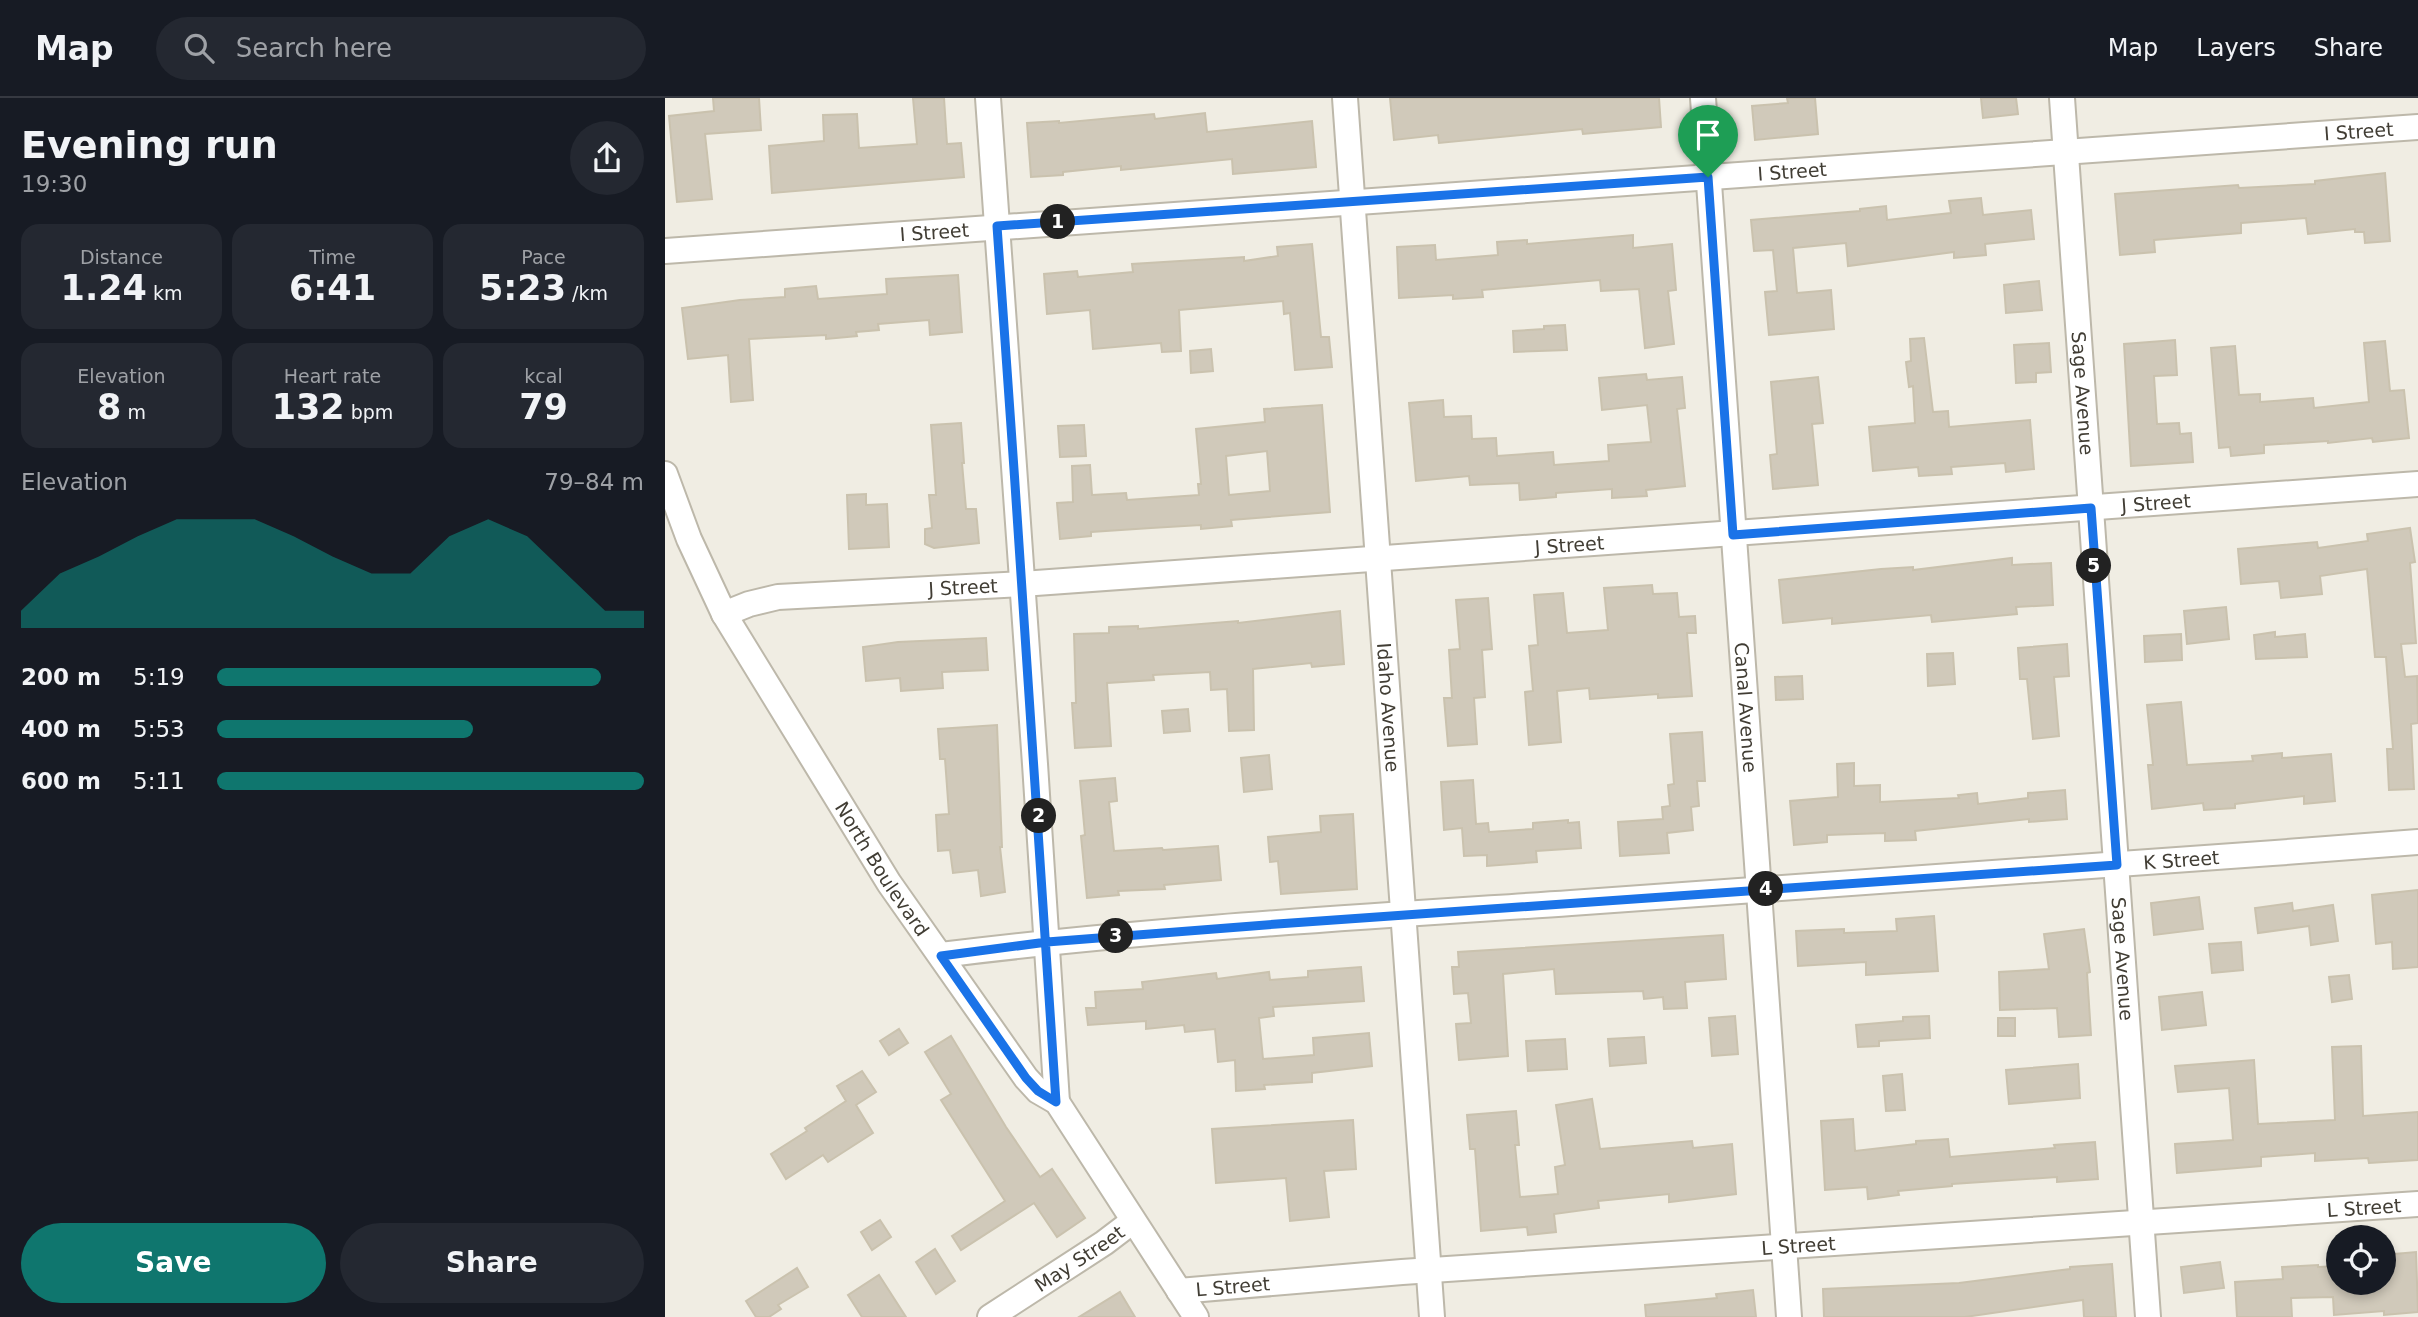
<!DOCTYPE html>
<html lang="en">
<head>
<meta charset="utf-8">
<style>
	body { margin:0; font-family:"DejaVu Sans",sans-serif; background:#242831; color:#f1f3f6; height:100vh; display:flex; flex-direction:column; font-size:26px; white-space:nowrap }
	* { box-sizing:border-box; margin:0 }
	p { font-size:23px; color:#9ea1a6 }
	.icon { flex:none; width:38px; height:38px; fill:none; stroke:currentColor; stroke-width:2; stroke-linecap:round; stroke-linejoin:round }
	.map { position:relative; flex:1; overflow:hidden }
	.side { display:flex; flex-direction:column; background:#171b24; width:665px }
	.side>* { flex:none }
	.tools { position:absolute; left:1661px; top:1127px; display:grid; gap:14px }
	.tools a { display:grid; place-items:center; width:70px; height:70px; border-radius:50%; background:#171b24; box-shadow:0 4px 10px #0003; font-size:35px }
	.pin { position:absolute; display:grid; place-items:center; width:60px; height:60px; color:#fff; margin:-72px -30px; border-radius:50% 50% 50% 0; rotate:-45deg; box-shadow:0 0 7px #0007 }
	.pin .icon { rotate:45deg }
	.km { position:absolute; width:35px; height:35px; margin:-18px; border-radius:50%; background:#222; color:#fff; font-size:19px; line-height:35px; text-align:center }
	.round { display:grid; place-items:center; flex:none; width:74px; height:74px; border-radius:37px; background:#242831 }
	.headline { display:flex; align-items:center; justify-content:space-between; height:119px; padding:0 21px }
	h1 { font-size:38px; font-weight:700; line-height:52px }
	.metrics { display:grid; grid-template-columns:repeat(3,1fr); gap:10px; height:119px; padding:7px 21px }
	.metrics div { display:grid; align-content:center; border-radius:18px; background:#242831; text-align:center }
	.metrics b { font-size:35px; font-weight:700 }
	.metrics small { font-size:19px; font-weight:400 }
	.metrics p { font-size:19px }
	.chart { height:196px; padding:14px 21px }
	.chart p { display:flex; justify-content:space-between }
	.chart svg { width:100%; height:126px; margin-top:7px; fill:#0f766e; opacity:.7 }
	.cta { display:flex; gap:14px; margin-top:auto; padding:14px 21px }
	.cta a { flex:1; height:80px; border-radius:42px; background:#0f766e; color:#fff; font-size:28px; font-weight:700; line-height:80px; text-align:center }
	.cta a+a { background:#242831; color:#f1f3f6 }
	ul { padding:0 21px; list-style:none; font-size:23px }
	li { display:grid; grid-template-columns:112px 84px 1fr; align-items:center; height:52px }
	li i { height:18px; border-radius:9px; background:#0f766e }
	header { display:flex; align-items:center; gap:42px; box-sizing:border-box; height:98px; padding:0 35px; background:#171b24; border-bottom:2px solid #363941 }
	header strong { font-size:33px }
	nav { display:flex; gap:38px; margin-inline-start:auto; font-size:24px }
	.search { width:490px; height:63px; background:#242831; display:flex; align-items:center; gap:18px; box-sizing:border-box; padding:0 24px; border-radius:38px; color:#9ea1a6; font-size:26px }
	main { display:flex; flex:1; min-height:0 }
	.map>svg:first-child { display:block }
	.building { fill:#d0c9ba; stroke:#cac2ae; stroke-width:2; fill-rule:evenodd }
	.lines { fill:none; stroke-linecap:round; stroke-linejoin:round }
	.minor-casing { stroke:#bdb8aa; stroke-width:28 }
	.minor { stroke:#fff; stroke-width:24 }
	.route-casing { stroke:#fff; stroke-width:14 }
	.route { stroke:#1a73e8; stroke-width:9 }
	.labels { text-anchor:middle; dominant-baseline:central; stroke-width:5; stroke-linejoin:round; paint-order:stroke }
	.street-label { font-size:19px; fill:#413d34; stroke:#fff }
</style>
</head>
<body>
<header>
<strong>Map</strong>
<div class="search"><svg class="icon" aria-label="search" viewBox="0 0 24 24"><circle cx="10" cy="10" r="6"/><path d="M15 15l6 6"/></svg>Search here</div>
<nav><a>Map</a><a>Layers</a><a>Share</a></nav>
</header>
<main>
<section class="side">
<div class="headline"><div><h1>Evening run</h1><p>19:30</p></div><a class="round"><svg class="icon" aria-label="share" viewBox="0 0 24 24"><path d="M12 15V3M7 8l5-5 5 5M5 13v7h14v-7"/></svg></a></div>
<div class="metrics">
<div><p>Distance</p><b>1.24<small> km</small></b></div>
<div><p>Time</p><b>6:41</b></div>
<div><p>Pace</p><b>5:23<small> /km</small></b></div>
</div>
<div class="metrics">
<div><p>Elevation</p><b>8<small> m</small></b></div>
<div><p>Heart rate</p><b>132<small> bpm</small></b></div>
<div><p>kcal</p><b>79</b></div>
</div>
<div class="chart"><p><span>Elevation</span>79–84 m</p>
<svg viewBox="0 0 160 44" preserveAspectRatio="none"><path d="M0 44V38L10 25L20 19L30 12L40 6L50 6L60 6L70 12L80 19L90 25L100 25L110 12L120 6L130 12L140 25L150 38L160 38V44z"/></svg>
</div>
<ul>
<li><b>200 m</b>5:19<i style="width:90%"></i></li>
<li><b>400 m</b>5:53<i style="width:60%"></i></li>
<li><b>600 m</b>5:11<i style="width:100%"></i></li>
</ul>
<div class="cta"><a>Save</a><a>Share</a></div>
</section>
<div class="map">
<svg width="1753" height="1219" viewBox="0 0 1753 1219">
	<rect width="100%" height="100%" fill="#f0ede3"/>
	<g class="building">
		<polygon points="48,0 94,0 96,32 40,36 47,101 12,104 4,18 49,13"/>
		<polygon points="248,0 279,0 282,46 296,45 299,79 107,95 104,48 159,43 158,17 192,16 194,50 252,46"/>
		<polygon points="725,0 994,0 996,29 918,36 917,31 774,45 773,37 729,42"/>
		<polygon points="1122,0 1150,0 1153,36 1090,42 1087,8 1123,5"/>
		<polygon points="1316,0 1351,0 1353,16 1318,20"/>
		<polygon points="540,15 542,34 647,23 651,69 568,76 567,61 456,72 456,68 398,74 398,77 366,79 362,25 394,23 394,25 489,16 490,21"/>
		<polygon points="1720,75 1725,143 1700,145 1699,134 1690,134 1690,131 1643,136 1641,120 1576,125 1576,135 1489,142 1490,154 1455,157 1450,96 1573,87 1574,90 1650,86 1650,83"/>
		<polygon points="1316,100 1318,117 1366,112 1369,141 1320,146 1321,157 1289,160 1289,154 1183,168 1181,145 1128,150 1132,195 1166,192 1169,231 1104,237 1100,194 1112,193 1108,152 1089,153 1086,122 1195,113 1195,111 1221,108 1222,122 1286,115 1284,103"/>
		<polygon points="968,137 968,150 1007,146 1011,192 1003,193 1009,246 980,250 974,191 936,193 935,182 817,192 818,199 788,201 788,197 734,200 732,149 770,147 771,162 833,157 832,144 862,142 862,146"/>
		<polygon points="647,146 656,239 664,239 667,269 630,272 625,215 619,216 618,203 514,212 516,253 497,254 496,245 428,251 425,212 382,216 379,176 412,173 413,179 468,174 467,166 579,159 579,163 613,158 612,149"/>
		<polygon points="293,177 297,234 265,237 264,222 213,226 214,232 191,234 192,238 161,241 161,237 84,241 88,302 66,304 63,257 23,261 17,210 75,202 120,199 120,191 151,188 153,201 222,196 221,181"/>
		<polygon points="1374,183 1377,212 1341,215 1339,187"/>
		<polygon points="900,227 902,252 849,254 848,233 879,231 879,228"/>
		<polygon points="1259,240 1268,314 1283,313 1284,329 1365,322 1369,371 1341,374 1340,365 1286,369 1287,376 1254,378 1253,369 1208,373 1204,329 1250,325 1248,288 1244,289 1241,264 1246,263 1245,241"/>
		<polygon points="1510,242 1512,277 1489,278 1492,326 1514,325 1515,336 1526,335 1528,364 1466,368 1459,246"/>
		<polygon points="1720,243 1725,293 1739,292 1744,340 1708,344 1707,340 1663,345 1663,343 1599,347 1599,355 1566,358 1565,349 1554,350 1546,250 1570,248 1574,297 1595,296 1595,304 1648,300 1649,310 1704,304 1699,245"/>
		<polygon points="1384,245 1386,274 1371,275 1371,284 1351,285 1349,247"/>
		<polygon points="546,251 548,273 526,275 525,253"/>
		<polygon points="981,276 982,282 1017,279 1020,310 1012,311 1020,388 981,392 982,398 947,400 947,391 891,395 891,399 855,402 854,385 805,387 804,378 751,383 744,305 778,302 779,319 806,318 807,341 831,340 832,358 888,354 889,367 944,363 943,347 986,344 982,307 937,312 934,280"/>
		<polygon points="1153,279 1158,325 1147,326 1153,387 1108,391 1105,357 1112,356 1106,284"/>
		<path d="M657 307 665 414 566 422 567 428 536 431V427L486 430 426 434V438L395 441 392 405 408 404 407 368 425 367 427 397 461 395 462 402 534 397 533 386H536L531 331 600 324 599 311ZM602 353 605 393 564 397 561 358Z"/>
		<polygon points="296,325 299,365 297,365 301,411 311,411 314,445 269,450 260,446 260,431 267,430 264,397 271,397 266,327"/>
		<polygon points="419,327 421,358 395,359 393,328"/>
		<polygon points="201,396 201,407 222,406 224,449 184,451 182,397"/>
		<polygon points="1745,430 1750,464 1745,465 1751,545 1736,546 1740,579 1752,578 1753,625 1746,626 1749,691 1724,692 1722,651 1728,651 1721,559 1710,559 1702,471 1655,478 1657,496 1616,500 1614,483 1576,486 1573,451 1652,444 1653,450 1703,443 1702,436"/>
		<polygon points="1347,460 1347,467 1386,465 1388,507 1351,509 1352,516 1267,524 1266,517 1167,526 1167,520 1118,525 1114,482 1216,471 1248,469 1248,472"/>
		<polygon points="987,487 988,496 1012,495 1014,519 1030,518 1031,535 1022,535 1027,598 993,600 993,596 925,601 924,590 892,593 896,644 864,647 860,594 868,593 864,548 873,547 869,497 898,495 902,535 943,532 939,490"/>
		<polygon points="823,500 827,551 817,552 820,599 809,600 812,646 783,648 779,600 787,600 784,552 795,551 791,502"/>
		<polygon points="1561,509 1564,541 1522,546 1519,513"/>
		<polygon points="675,513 679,566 647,569 646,565 588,571 589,632 564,633 562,591 546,592 545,574 488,577 489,582 442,585 446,648 410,650 407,605 411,605 409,536 444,535 444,529 473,528 473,531 573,523 573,525"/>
		<polygon points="1610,534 1610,539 1640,536 1642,559 1591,561 1589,537"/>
		<polygon points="1516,536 1517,562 1480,564 1479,538"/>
		<polygon points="321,540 323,572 277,574 278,590 236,593 235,580 201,583 198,549 233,544"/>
		<polygon points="1402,546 1404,578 1389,579 1394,638 1368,641 1362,581 1355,581 1353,550"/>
		<polygon points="1288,555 1290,586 1263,588 1262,556"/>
		<polygon points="1137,578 1138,601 1111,602 1110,579"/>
		<polygon points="1516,604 1522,667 1588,663 1587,658 1617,655 1617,660 1666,656 1670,703 1639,706 1639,698 1570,706 1570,710 1539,712 1538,705 1487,711 1483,667 1488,667 1482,607"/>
		<polygon points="523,611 525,633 499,635 497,613"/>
		<polygon points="332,627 337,749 335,749 340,794 316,798 313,772 288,775 285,752 273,753 271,717 284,716 280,661 275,661 273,631"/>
		<polygon points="1037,634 1040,683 1032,683 1034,708 1026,709 1028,732 1002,735 1004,755 955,758 953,724 998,721 997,709 1005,708 1003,687 1009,686 1005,636"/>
		<polygon points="604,657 607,691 579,694 576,660"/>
		<polygon points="1189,665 1189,688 1215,687 1215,704 1294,700 1293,697 1312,695 1313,706 1363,700 1363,695 1400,692 1402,721 1364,724 1364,721 1250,733 1251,742 1220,743 1220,735 1162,737 1162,744 1129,747 1125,703 1173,699 1172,666"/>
		<polygon points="450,680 452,703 444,704 449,753 497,750 498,752 553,748 556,782 499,787 500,791 453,793 454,797 422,800 416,738 420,737 415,683"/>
		<polygon points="808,682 811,726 823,725 824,734 868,731 868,725 903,722 903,725 914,724 916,750 871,753 872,764 822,768 822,757 799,758 797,730 779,732 776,684"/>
		<polygon points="688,716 692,791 616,796 613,763 605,764 603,739 656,734 655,718"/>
		<polygon points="1753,792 1753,869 1728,871 1727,844 1711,846 1707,797"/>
		<polygon points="1534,799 1538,831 1489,837 1486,805"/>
		<polygon points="1627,805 1628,813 1668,807 1673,843 1646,847 1644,828 1593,835 1590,810"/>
		<polygon points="1269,818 1273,873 1201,877 1201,864 1133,868 1131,833 1179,831 1179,835 1232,833 1231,821"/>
		<polygon points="1419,831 1425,874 1422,875 1426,937 1394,939 1392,910 1335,912 1334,874 1384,871 1379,836"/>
		<polygon points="1058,837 1061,881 1020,884 1022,910 999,911 998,899 979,901 978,893 891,896 889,871 838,876 843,958 794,962 791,926 806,925 803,895 789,896 787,869 794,869 793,854"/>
		<polygon points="1576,844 1578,872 1547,875 1544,846"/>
		<polygon points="696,869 699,903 608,909 609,918 594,920 598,961 649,957 648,940 704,935 707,968 647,975 647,984 599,987 600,991 571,993 570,962 553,964 550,931 520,934 519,927 481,931 481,923 423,927 421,910 431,910 430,894 478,891 477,884 551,875 552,881 604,874 605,882 643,879 643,873"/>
		<polygon points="1684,877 1687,901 1667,904 1664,879"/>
		<polygon points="1537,894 1541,927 1497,932 1494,899"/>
		<polygon points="1070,918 1073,956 1047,958 1044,920"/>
		<polygon points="1264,918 1265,940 1214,943 1214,948 1193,949 1191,927 1238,923 1238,919"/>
		<rect x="1333" y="920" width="17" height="18"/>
		<polygon points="234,931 243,945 224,957 215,943"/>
		<polygon points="286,938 341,1029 375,1079 387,1071 420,1120 392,1139 369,1105 296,1152 287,1138 340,1103 276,1002 286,996 260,954"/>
		<polygon points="979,939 981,965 945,968 943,941"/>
		<polygon points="900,941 902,971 863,973 861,943"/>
		<polygon points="1696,948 1698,1018 1753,1014 1753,1062 1704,1065 1703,1060 1650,1063 1650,1055 1596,1059 1596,1068 1512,1075 1510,1046 1568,1042 1564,990 1513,994 1510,968 1589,962 1593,1026 1670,1022 1667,949"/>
		<polygon points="1413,966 1415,1000 1344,1006 1341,972"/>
		<polygon points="197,973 211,994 191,1007 208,1035 163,1064 158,1057 121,1081 106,1056 142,1033 140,1030 181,1003 172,988"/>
		<polygon points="1237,976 1240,1012 1221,1013 1218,978"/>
		<polygon points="927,1001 935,1051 1027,1043 1028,1050 1067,1046 1071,1096 1004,1104 1004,1096 933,1103 934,1110 889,1116 891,1134 863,1137 862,1129 816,1133 810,1051 805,1051 802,1017 851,1013 854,1047 850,1047 855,1099 893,1096 890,1069 900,1067 891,1007"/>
		<polygon points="1188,1021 1190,1053 1251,1046 1251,1043 1283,1041 1285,1059 1390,1050 1389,1047 1430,1044 1433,1081 1392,1084 1392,1079 1287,1086 1287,1088 1233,1093 1234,1097 1203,1101 1202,1089 1160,1092 1156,1023"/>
		<polygon points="688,1022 691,1071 659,1073 664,1119 625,1123 621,1080 551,1085 547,1031"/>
		<polygon points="215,1122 226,1139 207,1152 196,1134"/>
		<polygon points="270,1151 290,1183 271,1196 251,1164"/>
		<polygon points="1751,1154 1753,1214 1719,1217 1719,1213 1669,1217 1668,1199 1626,1200 1627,1219 1572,1219 1570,1184 1618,1181 1617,1169 1653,1167 1653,1169 1673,1168 1673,1185 1718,1185 1718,1157"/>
		<polygon points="1555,1164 1559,1190 1519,1195 1516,1169"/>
		<polygon points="1447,1166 1451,1219 1419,1219 1418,1202 1300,1219 1159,1219 1158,1191 1294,1185 1405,1171 1405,1169"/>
		<polygon points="132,1170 143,1189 113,1207 116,1211 104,1219 91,1219 81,1203"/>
		<polygon points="214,1177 241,1219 197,1219 183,1197"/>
		<polygon points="1088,1192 1091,1219 981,1219 980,1207 1052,1200 1051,1196"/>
		<polygon points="455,1194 470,1219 414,1219"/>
	</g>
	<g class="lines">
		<defs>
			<g id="minor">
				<polyline points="323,0 370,666 392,1004"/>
				<path id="s1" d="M680 0 767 1219"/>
				<path id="s2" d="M1038 0 1124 1219"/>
				<path id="s3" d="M1397 0 1483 1219"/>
				<path id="s4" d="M0 153 1753 29"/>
				<path id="s5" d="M0 376 24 441 59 516 224 785 361 980 373 993 392 1004 531 1219"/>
				<path id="s6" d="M59 516 84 506 113 499 357 486 1753 386"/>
				<path id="s7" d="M276 857C485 831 696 819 906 805 1189 785 1471 766 1753 744"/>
				<path id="s8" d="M514 1193 737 1174 1753 1106"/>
				<path id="s9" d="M325 1219 439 1145 468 1123"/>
			</g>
		</defs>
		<use href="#minor" class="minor-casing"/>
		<use href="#minor" class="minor"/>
	</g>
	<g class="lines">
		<defs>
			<path id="route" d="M1043 79 332 128C352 420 374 712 391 1004L373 993 361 980 276 858 382 844 612 826 1452 767 1426 410 1068 437 1043 79"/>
		</defs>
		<use href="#route" class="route-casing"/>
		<use href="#route" class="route"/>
	</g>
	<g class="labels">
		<g class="street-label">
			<text stroke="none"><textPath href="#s4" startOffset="1698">I Street</textPath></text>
			<text stroke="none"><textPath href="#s4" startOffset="1130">I Street</textPath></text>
			<text stroke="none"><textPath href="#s4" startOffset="270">I Street</textPath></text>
			<text stroke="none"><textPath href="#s3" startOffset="296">Sage Avenue</textPath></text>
			<text stroke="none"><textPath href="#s6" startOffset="1438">J Street</textPath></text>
			<text stroke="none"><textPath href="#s6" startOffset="850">J Street</textPath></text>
			<text stroke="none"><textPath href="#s6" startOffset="242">J Street</textPath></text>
			<text stroke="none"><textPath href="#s1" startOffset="611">Idaho Avenue</textPath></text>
			<text stroke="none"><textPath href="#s2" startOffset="611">Canal Avenue</textPath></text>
			<text stroke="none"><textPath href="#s7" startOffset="1244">K Street</textPath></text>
			<text stroke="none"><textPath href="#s5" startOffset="452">North Boulevard</textPath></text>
			<text stroke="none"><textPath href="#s3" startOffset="863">Sage Avenue</textPath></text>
			<text stroke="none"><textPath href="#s8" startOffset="1188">L Street</textPath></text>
			<text stroke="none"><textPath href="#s8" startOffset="621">L Street</textPath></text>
			<text stroke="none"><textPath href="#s9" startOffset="107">May Street</textPath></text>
			<text stroke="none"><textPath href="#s8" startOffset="54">L Street</textPath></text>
		</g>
	</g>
</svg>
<div class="tools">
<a><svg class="icon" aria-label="locate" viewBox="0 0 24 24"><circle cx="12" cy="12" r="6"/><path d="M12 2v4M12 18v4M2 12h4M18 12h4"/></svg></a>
</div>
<div class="pin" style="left:1043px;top:79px;background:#1e9e55"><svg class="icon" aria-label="arrive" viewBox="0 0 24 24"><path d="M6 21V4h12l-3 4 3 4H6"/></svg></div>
<b class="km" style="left:393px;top:124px">1</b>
<b class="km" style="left:374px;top:718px">2</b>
<b class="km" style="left:451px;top:838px">3</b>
<b class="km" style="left:1101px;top:791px">4</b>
<b class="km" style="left:1429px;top:468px">5</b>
</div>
</main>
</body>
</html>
